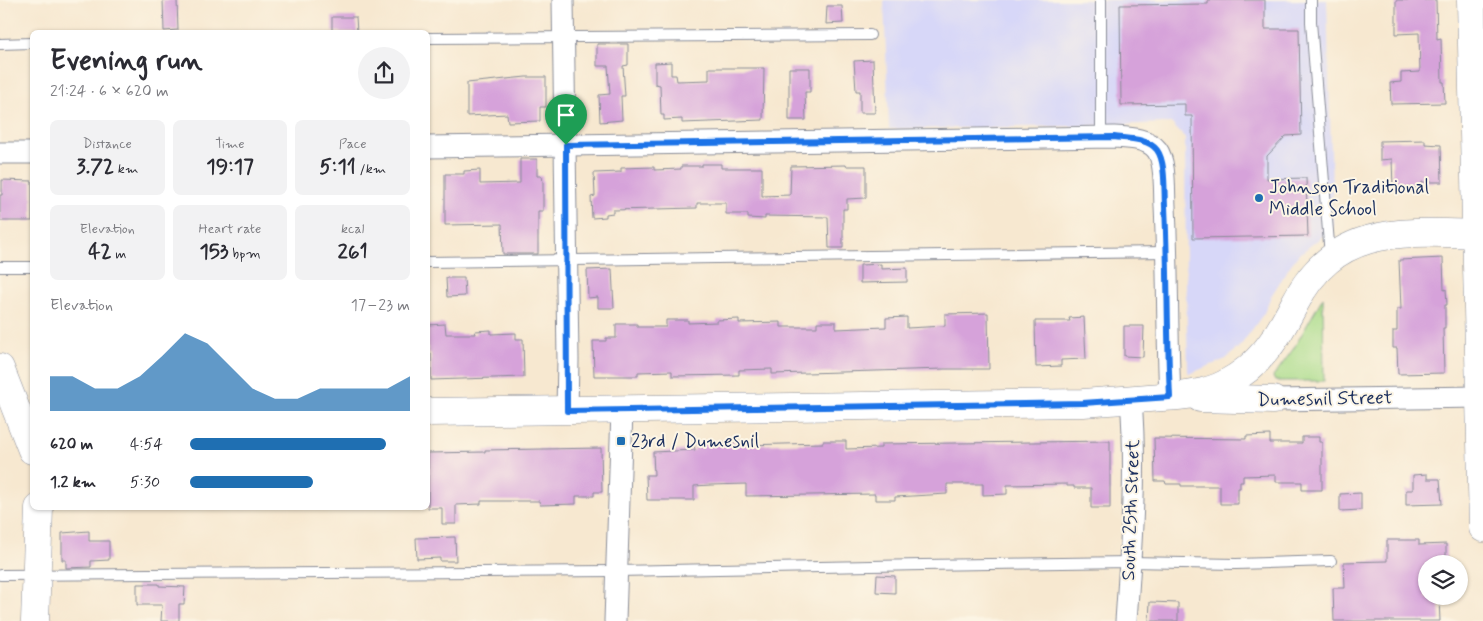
<!DOCTYPE html>
<html lang="en">
<head>
<meta charset="utf-8">
<style>
	body { margin:0; font-family:Mynerve,sans-serif; background:#f2f2f3; color:#2b2b33; height:100vh; display:flex; flex-direction:column; font-size:19px; white-space:nowrap }
	* { box-sizing:border-box; margin:0 }
	p { font-size:16px; color:#7c7c81 }
	.icon { flex:none; width:28px; height:28px; fill:none; stroke:currentColor; stroke-width:2; stroke-linecap:round; stroke-linejoin:round }
	.map { position:relative; flex:1; overflow:hidden }
	.drawer { position:absolute; left:30px; top:30px; width:400px; height:480px; display:flex; flex-direction:column; background:#fff; border-radius:8px; box-shadow:0 1px 4px #0004 }
	.drawer>* { flex:none }
	.tools { position:absolute; left:1418px; top:555px; display:grid; gap:10px }
	.tools a { display:grid; place-items:center; width:50px; height:50px; border-radius:50%; background:#fff; box-shadow:0 1px 4px #0004; font-size:25px }
	.pin { position:absolute; display:grid; place-items:center; width:42px; height:42px; color:#fff; margin:-51px -21px; border-radius:50% 50% 50% 0; rotate:-45deg; box-shadow:0 0 5px #0007 }
	.pin .icon { rotate:45deg }
	.round { display:grid; place-items:center; flex:none; width:52px; height:52px; border-radius:26px; background:#f2f2f3 }
	.summary { display:flex; align-items:center; justify-content:space-between; height:85px; padding:0 20px }
	h1 { font-size:28px; font-weight:700; line-height:38px }
	.figures { display:grid; grid-template-columns:repeat(3,1fr); gap:8px; height:85px; padding:5px 20px }
	.figures div { display:grid; align-content:center; border-radius:8px; background:#f2f2f3; text-align:center }
	.figures b { font-size:21px; font-weight:700 }
	.figures small { font-size:14px; font-weight:400 }
	.figures p { font-size:14px }
	.chart { height:140px; padding:10px 20px }
	.chart p { display:flex; justify-content:space-between }
	.chart svg { width:100%; height:90px; margin-top:5px; fill:#1f6fb2; opacity:.7 }
	ul { padding:0 20px; list-style:none; font-size:16px }
	li { display:grid; grid-template-columns:80px 60px 1fr; align-items:center; height:38px }
	li i { height:12px; border-radius:6px; background:#1f6fb2 }
	.map>svg:first-child { display:block }
	.built { fill:#d7d7f8 }
	.green { fill:#aadc8a; stroke:#628674 }
	.building { fill:#d6a2da }
	.lines { fill:none; stroke-linecap:round; stroke-linejoin:round }
	.lane-casing { stroke:#898c97; stroke-width:12 }
	.street-casing { stroke:#898c97; stroke-width:23 }
	.secondary-casing { stroke:#898c97; stroke-width:29 }
	.primary-casing { stroke:#898c97; stroke-width:29 }
	.lane { stroke:#fff; stroke-width:10 }
	.street { stroke:#fff; stroke-width:21 }
	.secondary { stroke:#fff; stroke-width:28 }
	.primary { stroke:#fff; stroke-width:28 }
	.route-casing { stroke:#fff; stroke-width:10 }
	.route { stroke:#1a73e8; stroke-width:6 }
	.poi-dot { fill:#1f6fb2; stroke:#fcf5e5; stroke-width:2 }
	.labels { text-anchor:middle; dominant-baseline:central; stroke-width:4; stroke-linejoin:round; paint-order:stroke }
	.poi-label { font-size:19px; fill:#1b2f5e; stroke:#fcf5e5; text-anchor:start }
	.street-label { font-size:19px; fill:#1b2f5e; stroke:#fcf5e5 }
</style>
</head>
<body>
<div class="map">
<svg width="1483" height="621" viewBox="0 0 1483 621">
	<rect width="100%" height="100%" fill="#fcf5e5"/>
	<filter id="ink" filterUnits="userSpaceOnUse"><feTurbulence type="fractalNoise" baseFrequency=".02" numOctaves="2"/><feDisplacementMap in="SourceGraphic" scale="10" xChannelSelector="R" yChannelSelector="G"/><feConvolveMatrix kernelMatrix="1 2 1 2 8 2 1 2 1" color-interpolation-filters="sRGB"/></filter>
	<filter id="wash" filterUnits="userSpaceOnUse"><feTurbulence type="fractalNoise" baseFrequency=".0096" numOctaves="4" result="noise"/><feDisplacementMap in="SourceGraphic" scale="20" xChannelSelector="R" yChannelSelector="G"/><feGaussianBlur stdDeviation="1.12" result="paint"/><feColorMatrix in="noise" values="0 0 0 0 0 0 0 0 0 0 0 0 0 0 0 0 0 1.4 0 .05"/><feComposite in="paint" operator="in"/></filter>
	<g filter="url(#wash)">
		<rect width="100%" height="100%" fill="#f7e8d0"/>
		<polygon class="built" points="884,0 1327,0 1333,228 1301,253 1292,263 1271,296 1264,313 1241,345 1226,359 1189,374 1188,371 1186,288 1185,138 1171,123 1079,126 889,129"/>
		<polygon class="green" points="1323,297 1324,381 1275,381 1273,377 1294,348"/>
		<g id="blocks">
			<g class="building">
				<polygon points="163,0 177,0 178,30 164,31"/>
				<polygon points="1208,0 1265,0 1265,29 1299,29 1301,135 1286,136 1267,156 1267,179 1306,178 1308,236 1193,238 1192,116 1185,116 1185,104 1121,105 1120,5 1208,4"/>
				<polygon points="1396,0 1436,0 1437,39 1441,38 1442,82 1444,82 1445,103 1391,104 1390,83 1401,82 1401,73 1420,72 1419,33 1396,34"/>
				<polygon points="827,6 842,6 843,23 826,24"/>
				<polygon points="332,17 356,17 357,32 332,32"/>
				<polygon points="597,44 628,44 628,65 623,66 625,96 621,96 622,120 600,122 599,95 610,94 608,66 597,66"/>
				<polygon points="873,60 875,113 860,113 860,91 856,91 854,61"/>
				<polygon points="671,62 671,75 676,75 677,81 709,80 709,68 764,68 763,120 682,123 682,119 664,120 664,115 661,115 660,85 655,84 655,63"/>
				<polygon points="789,68 810,68 810,92 805,92 806,120 789,120"/>
				<polygon points="526,77 546,77 546,107 540,107 540,121 508,122 507,114 467,116 467,83"/>
				<polygon points="1425,140 1425,144 1441,145 1442,182 1422,182 1422,187 1393,188 1392,159 1380,160 1380,141"/>
				<polygon points="520,159 537,159 537,176 542,176 543,182 543,211 538,211 538,254 503,254 502,224 445,225 445,174 464,174 464,171 480,170 480,184 520,183"/>
				<polygon points="702,164 721,164 721,168 762,168 762,196 790,195 791,166 846,165 846,166 866,166 866,198 847,199 847,209 843,209 843,248 829,248 828,217 765,216 765,219 748,218 748,214 726,214 726,203 697,203 697,208 613,210 613,213 606,214 606,217 592,218 591,197 595,196 594,173 621,172 621,168 654,167 654,170 681,169 681,166 702,166"/>
				<polygon points="2,180 32,181 32,221 0,221 0,195 2,195"/>
				<polygon points="1443,258 1444,290 1446,289 1447,305 1445,305 1445,328 1443,328 1444,373 1398,374 1397,348 1393,348 1393,331 1397,331 1397,309 1401,309 1399,260"/>
				<polygon points="881,264 881,269 907,268 907,282 860,283 860,265"/>
				<polygon points="612,269 614,308 598,308 598,297 588,298 587,270"/>
				<polygon points="446,278 464,278 465,296 447,297"/>
				<polygon points="988,313 989,369 944,369 772,374 772,369 739,370 739,375 672,376 672,371 638,372 638,376 594,376 593,341 606,341 606,338 616,338 616,324 637,324 637,327 666,327 666,320 688,320 688,323 717,322 717,320 739,319 739,323 781,322 781,327 817,327 817,322 836,322 836,329 886,327 886,318 907,317 907,328 945,326 945,314"/>
				<polygon points="1084,317 1086,359 1061,360 1061,366 1036,367 1035,321 1070,321 1069,318"/>
				<polygon points="445,324 446,334 476,334 475,331 491,330 491,334 516,333 516,339 523,339 524,377 431,380 431,353 428,353 428,325"/>
				<polygon points="1124,326 1144,326 1143,357 1124,356"/>
				<polygon points="1270,435 1270,443 1302,443 1302,437 1319,437 1319,442 1322,442 1322,490 1302,490 1302,482 1276,482 1276,475 1243,476 1243,482 1240,482 1240,488 1238,488 1238,504 1220,504 1220,486 1181,486 1181,484 1166,484 1165,481 1155,481 1154,438 1246,439 1246,436"/>
				<polygon points="823,441 846,441 846,449 881,448 881,444 1110,441 1110,508 1091,508 1091,488 1074,488 1074,486 1067,486 1067,484 1007,485 1007,494 983,495 983,484 947,484 947,494 895,497 895,500 875,500 875,494 746,496 746,484 711,485 694,486 694,500 647,500 646,475 654,475 653,452 695,450 694,444 724,443 724,442 745,442 745,445 823,443"/>
				<polygon points="601,448 602,492 594,492 594,496 576,496 576,504 540,505 539,501 481,501 481,504 456,505 456,524 442,524 442,508 428,508 428,453 485,452 485,450"/>
				<polygon points="1427,474 1427,479 1440,479 1442,504 1406,505 1406,490 1413,490 1413,475"/>
				<polygon points="1361,493 1361,510 1340,511 1340,494"/>
				<polygon points="89,531 89,541 109,541 109,560 91,561 91,567 66,568 66,560 62,560 62,533"/>
				<polygon points="455,537 456,561 440,561 440,558 417,559 416,538"/>
				<polygon points="1387,540 1419,540 1419,545 1446,544 1446,559 1438,559 1438,564 1426,564 1426,598 1439,598 1440,621 1334,621 1333,588 1345,588 1344,562 1387,561"/>
				<polygon points="877,575 895,576 895,593 876,592"/>
				<polygon points="137,584 159,584 159,586 185,587 184,604 179,604 179,621 161,621 162,605 137,605"/>
				<polygon points="1150,602 1178,603 1178,621 1149,621"/>
			</g>
		</g>
	</g>
	<g filter="url(#ink)">
		<use href="#blocks" fill-opacity="0" stroke="#898c97" stroke-width="1"/>
		<g class="lines">
			<defs>
				<g id="lane">
					<polyline points="1101,0 1101,137"/>
					<polyline points="1311,0 1311,22 1330,256"/>
					<polyline points="428,38 870,35"/>
					<polyline points="0,44 32,43"/>
					<polyline points="428,262 1167,252"/>
					<polyline points="0,267 32,267"/>
					<polyline points="0,575 617,571 922,565 1130,562 1236,564 1331,561"/>
				</g>
				<g id="street">
					<polyline points="563,0 568,360 567,411"/>
					<path d="M428 147 1114 137C1128 138 1148 138 1157 150 1166 162 1164 191 1165 206 1168 270 1167 334 1170 397"/>
					<polyline points="0,153 32,153"/>
					<polyline points="1273,400 1480,397"/>
					<polyline points="615,621 622,410"/>
					<path d="M1126 621C1131 548 1137 473 1131 400"/>
				</g>
				<g id="secondary">
					<polyline points="1471,0 1483,528"/>
					<polyline points="1200,398 1273,400"/>
					<path d="M428 412 1083 403C1110 401 1136 399 1162 397 1183 396 1206 394 1225 384 1261 365 1277 338 1295 303 1336 223 1406 232 1483 234"/>
				</g>
				<g id="primary">
					<polyline points="0,368 32,450"/>
					<polyline points="35,621 39,508"/>
				</g>
			</defs>
			<use href="#lane" class="lane-casing"/>
			<use href="#street" class="street-casing"/>
			<use href="#secondary" class="secondary-casing"/>
			<use href="#primary" class="primary-casing"/>
			<use href="#lane" class="lane"/>
			<use href="#street" class="street"/>
			<use href="#secondary" class="secondary"/>
			<use href="#primary" class="primary"/>
		</g>
	</g>
	<g class="lines" filter="url(#ink)">
		<defs>
			<path id="route" d="M1114 137C1128 139 1148 138 1157 150 1166 162 1164 191 1165 206 1168 270 1167 334 1170 397L1083 403 567 411 566 145Z"/>
		</defs>
		<use href="#route" class="route-casing"/>
		<use href="#route" class="route"/>
	</g>
	<g class="poi-dot">
		<circle cx="1259" cy="198" r="5"/>
		<rect x="616" y="436" width="10" height="10" rx="2.5"/>
	</g>
	<g class="labels">
		<g class="poi-label">
			<text x="1269" y="187">Johnson Traditional<tspan x="1269" dy="22">Middle School</tspan></text>
			<text x="631" y="441">23rd / Dumesnil</text>
		</g>
		<g class="street-label">
			<text transform="translate(1325 399) rotate(-1)">Dumesnil Street</text>
			<text transform="translate(1131 510) rotate(-88)">South 25th Street</text>
		</g>
	</g>
</svg>
<div class="tools">
<a><svg class="icon" aria-label="layers" viewBox="0 0 24 24"><path d="M12 4l9 5-9 5-9-5zM3 14l9 5 9-5"/></svg></a>
</div>
<div class="pin" style="left:566px;top:145px;background:#1e9e55"><svg class="icon" aria-label="arrive" viewBox="0 0 24 24"><path d="M6 21V4h12l-3 4 3 4H6"/></svg></div>
<section class="drawer">
<div class="summary"><div><h1>Evening run</h1><p>21:24 · 6 × 620 m</p></div><a class="round"><svg class="icon" aria-label="share" viewBox="0 0 24 24"><path d="M12 15V3M7 8l5-5 5 5M5 13v7h14v-7"/></svg></a></div>
<div class="figures">
<div><p>Distance</p><b>3.72<small> km</small></b></div>
<div><p>Time</p><b>19:17</b></div>
<div><p>Pace</p><b>5:11<small> /km</small></b></div>
</div>
<div class="figures">
<div><p>Elevation</p><b>42<small> m</small></b></div>
<div><p>Heart rate</p><b>153<small> bpm</small></b></div>
<div><p>kcal</p><b>261</b></div>
</div>
<div class="chart"><p><span>Elevation</span>17–23 m</p>
<svg viewBox="0 0 160 44" preserveAspectRatio="none"><path d="M0 44V27L10 27L20 33L30 33L40 27L50 17L60 6L70 11L80 22L90 33L100 38L110 38L120 33L130 33L140 33L150 33L160 27V44z"/></svg>
</div>
<ul>
<li><b>620 m</b>4:54<i style="width:89%"></i></li>
<li><b>1.2 km</b>5:30<i style="width:56%"></i></li>
</ul>
</section>
</div>
</body>
</html>
